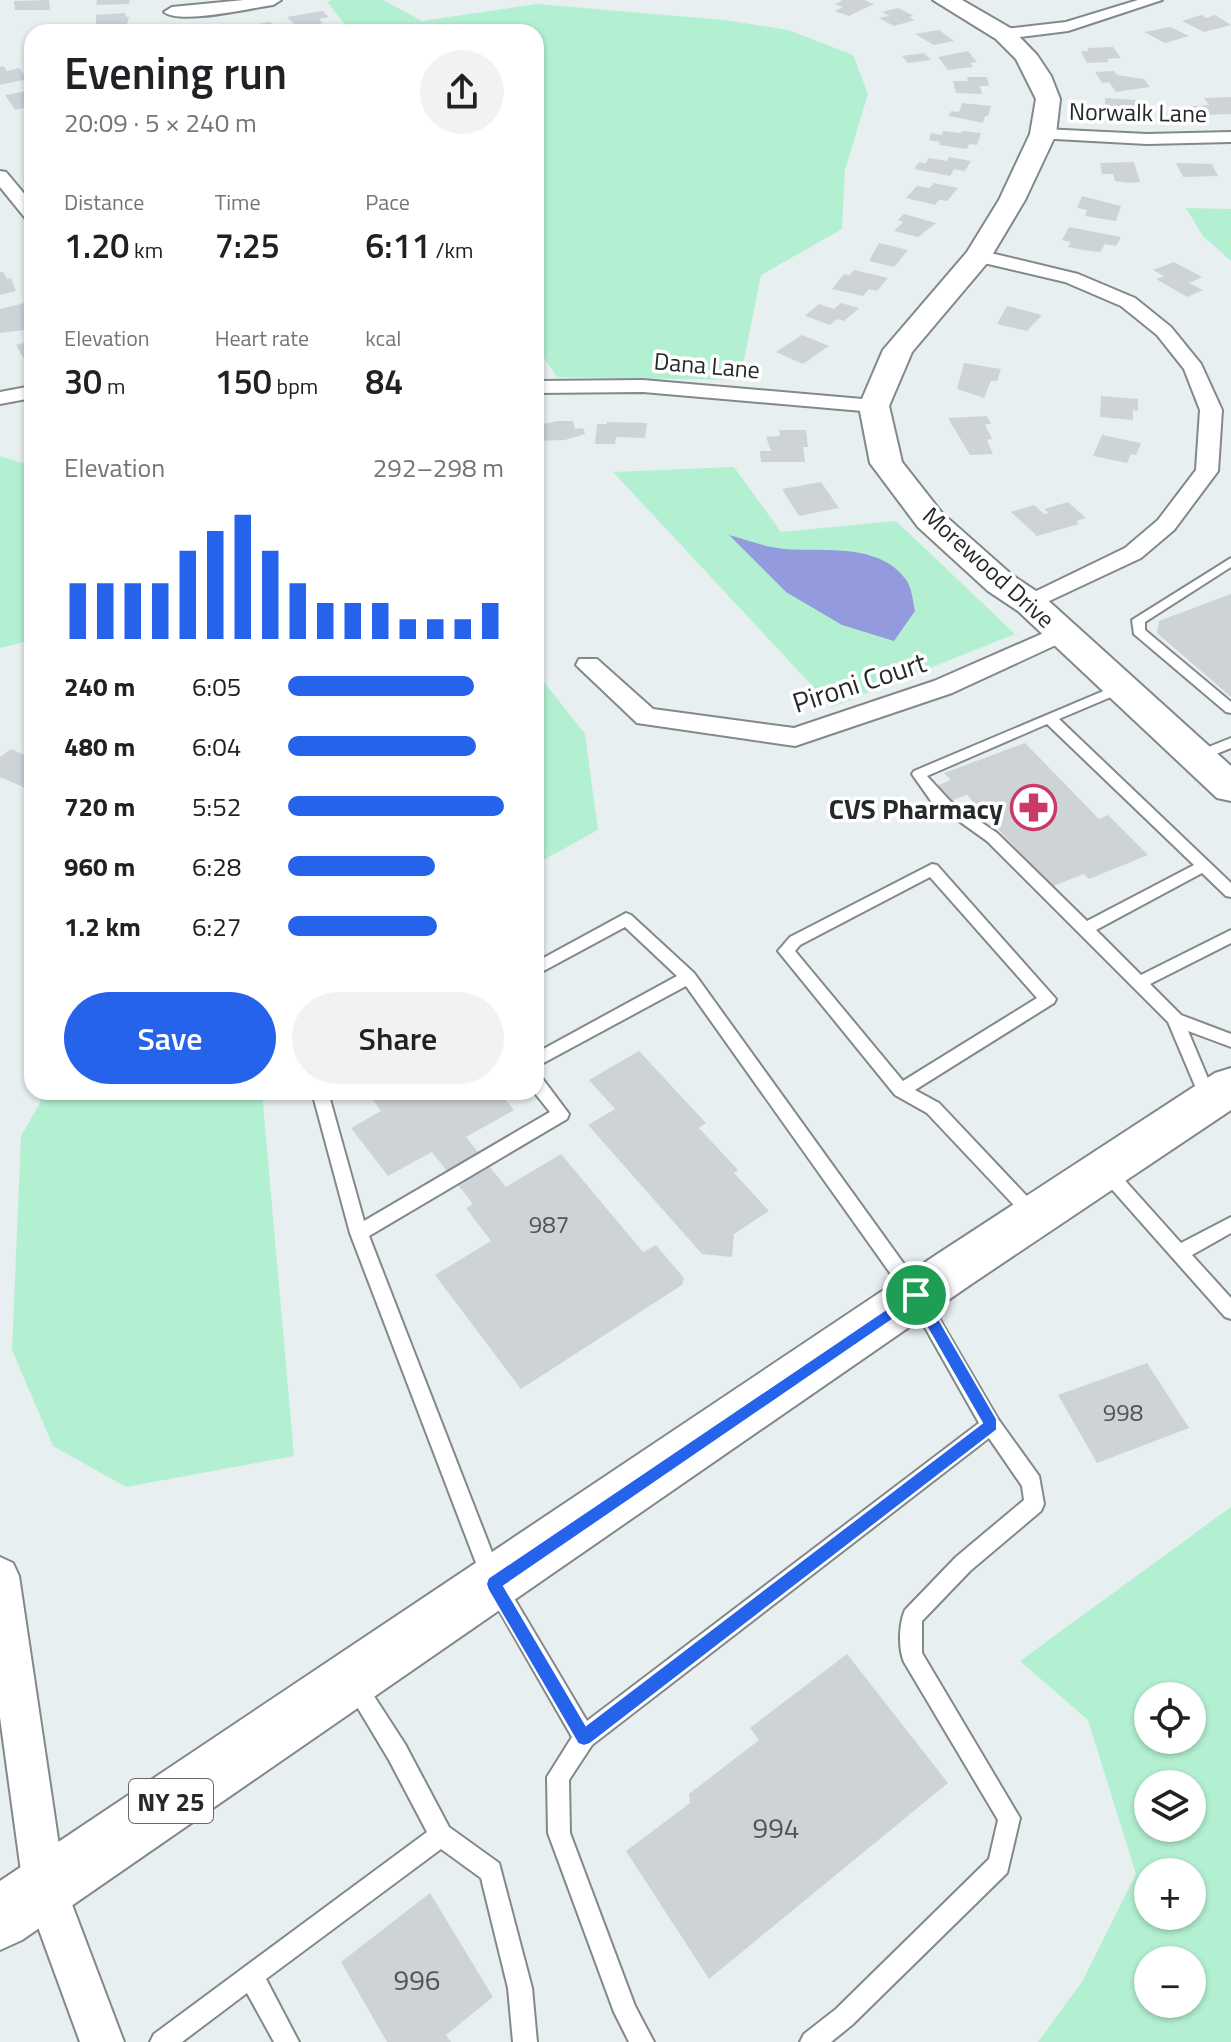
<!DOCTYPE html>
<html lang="en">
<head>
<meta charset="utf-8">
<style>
	body { margin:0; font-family:"Titillium Web",sans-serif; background:#f2f2f2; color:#202124; height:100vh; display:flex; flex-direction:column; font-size:30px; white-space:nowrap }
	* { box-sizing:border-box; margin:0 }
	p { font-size:26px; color:#757577 }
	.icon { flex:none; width:44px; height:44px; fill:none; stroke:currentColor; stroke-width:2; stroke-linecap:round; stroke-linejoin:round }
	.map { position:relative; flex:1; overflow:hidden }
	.panel { position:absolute; left:24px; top:24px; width:520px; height:1076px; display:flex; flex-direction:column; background:#fff; border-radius:24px; box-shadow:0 2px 6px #0004 }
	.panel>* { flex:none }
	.tools { position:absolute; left:1134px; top:1682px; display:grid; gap:16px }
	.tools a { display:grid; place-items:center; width:72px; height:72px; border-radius:50%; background:#fff; box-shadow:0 2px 6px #0004; font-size:40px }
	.pin { position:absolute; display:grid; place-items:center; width:68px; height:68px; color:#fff; margin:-34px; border:4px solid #fff; border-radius:50%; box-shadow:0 2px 8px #0007 }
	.round { display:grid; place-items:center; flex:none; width:84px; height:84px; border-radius:42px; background:#f2f2f2 }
	.overview { display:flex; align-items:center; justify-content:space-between; height:136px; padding:0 40px }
	h1 { font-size:44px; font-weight:600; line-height:60px }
	.figures { display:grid; grid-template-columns:repeat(3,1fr); gap:12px; height:136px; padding:8px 40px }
	.figures div { display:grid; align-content:center }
	.figures b { font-size:34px; font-weight:600 }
	.figures small { font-size:22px; font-weight:400 }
	.figures p { font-size:22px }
	.chart { height:224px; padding:16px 40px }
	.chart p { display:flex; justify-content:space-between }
	.chart svg { width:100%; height:144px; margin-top:8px; stroke:#2563eb; stroke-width:6 }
	.cta { display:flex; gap:16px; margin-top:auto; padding:16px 40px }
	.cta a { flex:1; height:92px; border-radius:48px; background:#2563eb; color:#fff; font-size:32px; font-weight:600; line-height:92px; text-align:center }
	.cta a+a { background:#f2f2f2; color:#202124 }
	ul { padding:0 40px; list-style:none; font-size:26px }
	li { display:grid; grid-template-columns:128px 96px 1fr; align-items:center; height:60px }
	li i { height:20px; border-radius:10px; background:#2563eb }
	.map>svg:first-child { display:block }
	.green { fill:#b3f0d1; fill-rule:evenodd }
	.water { fill:#939ade }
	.building { fill:#ced3d7 }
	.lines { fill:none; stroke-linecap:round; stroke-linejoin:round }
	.lane-casing { stroke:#82888b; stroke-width:4 }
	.street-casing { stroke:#82888b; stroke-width:4 }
	.secondary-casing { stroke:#82888b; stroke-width:4 }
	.primary-casing { stroke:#82888b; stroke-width:4 }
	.lane { fill:#fff; fill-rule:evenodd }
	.street { fill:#fff; fill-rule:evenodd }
	.secondary { fill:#fff; fill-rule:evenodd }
	.primary { fill:#fff; fill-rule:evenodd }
	.route { fill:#2563eb; stroke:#fff; stroke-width:2; fill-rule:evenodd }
	.labels { text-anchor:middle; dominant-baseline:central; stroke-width:7; stroke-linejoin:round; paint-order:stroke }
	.far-street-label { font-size:24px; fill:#262929; stroke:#fff }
	.number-label { font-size:24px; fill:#505454 }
	.shield { fill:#fff; stroke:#676969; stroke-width:2 }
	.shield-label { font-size:26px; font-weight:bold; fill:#262929 }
	.street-label { font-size:28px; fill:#262929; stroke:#fff }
	.poi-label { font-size:28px; font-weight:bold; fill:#262929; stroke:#fff; text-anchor:end }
	.near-number-label { font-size:28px; fill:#505454 }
</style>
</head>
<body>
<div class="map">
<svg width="1231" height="2042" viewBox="0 0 1231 2042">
	<rect width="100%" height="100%" fill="#e8eff1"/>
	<g class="green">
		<polygon points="332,0 383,0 422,21 537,4 725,20 788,30 853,55 868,94 845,170 842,229 761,275 740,380 557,377 536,346 536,32 351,32 327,2"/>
		<polygon points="1186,208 1231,209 1231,261 1203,236"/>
		<polygon points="0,456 32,466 32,640 0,648"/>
		<polygon points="734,467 781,532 896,521 1015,634 832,707 613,472"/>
		<polygon points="536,672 585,734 598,830 536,864"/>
		<polygon points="46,1092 262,1092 294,1456 126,1487 53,1446 12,1350 21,1136"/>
		<path d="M1231 1507V2042H1038L1082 1982 1136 1874 1088 1720 1020 1661ZM1192 1696V1740H1148V1696ZM1148 1784H1192V1828H1148ZM1192 1872V1916H1148V1872ZM1192 1960V2004H1148V1960Z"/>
	</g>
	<path class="water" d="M729 535C747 540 766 547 784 549 824 552 880 542 907 581 912 589 913 602 915 611L894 641 842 625 786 592Z"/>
	<g class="building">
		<polygon points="49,0 50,10 15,10 14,1"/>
		<polygon points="97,0 130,0 129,4 96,5"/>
		<polygon points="843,0 864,0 874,4 849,16 834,11 843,7 835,4"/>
		<polygon points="898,8 914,16 909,17 915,20 894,26 879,18 889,16 882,12"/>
		<polygon points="323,11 329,17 319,19 323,23 298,28 287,17"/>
		<polygon points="125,13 126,17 129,16 127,24 96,26 96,15"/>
		<polygon points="1201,15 1207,18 1215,15 1231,25 1204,32 1182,21"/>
		<polygon points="270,22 278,31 237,32 234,28"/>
		<polygon points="1170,27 1189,36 1165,43 1144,32"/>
		<polygon points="939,30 954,41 934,45 915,34"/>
		<polygon points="1113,47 1121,58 1107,59 1109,62 1087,63 1081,51 1089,51 1087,48"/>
		<polygon points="968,51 977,62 970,63 973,67 948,70 938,57"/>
		<polygon points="924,53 931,60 908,63 902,56"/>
		<polygon points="3,66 7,71 19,68 28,79 0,85 0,67"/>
		<polygon points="1114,71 1117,75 1144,79 1150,87 1116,92 1109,82 1102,83 1095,72"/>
		<polygon points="967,77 987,77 989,86 980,86 982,94 956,93 953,81 968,81"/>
		<polygon points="32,90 32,106 15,110 5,95"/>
		<polygon points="1231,97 1231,114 1199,115 1192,106 1209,105 1204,98"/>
		<polygon points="1105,98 1136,100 1136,115 1112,113 1111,105 1105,105"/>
		<polygon points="962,103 991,106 988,116 985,116 983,123 949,116 951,111 959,112"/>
		<polygon points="943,131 961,133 962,131 981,133 977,145 969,144 967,149 939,145 940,142 929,140 931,133 942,135"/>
		<polygon points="949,157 971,161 965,171 954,169 950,176 914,169 919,162 925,164 929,158 947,161"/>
		<polygon points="1134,162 1140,182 1130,183 1115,181 1113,174 1102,174 1100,163"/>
		<polygon points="1176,163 1212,164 1218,176 1183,177"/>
		<polygon points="934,183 958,188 947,201 939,200 935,205 906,198 917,186 929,188"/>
		<polygon points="1082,196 1121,206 1116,221 1085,216 1087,210 1077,208"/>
		<polygon points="904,214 936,223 918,237 894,231 903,222 898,220"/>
		<polygon points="1069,227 1121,237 1116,246 1105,244 1100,252 1083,250 1068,247 1071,242 1062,240"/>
		<polygon points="879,243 908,250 894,267 869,261"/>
		<polygon points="1174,262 1202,277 1189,283 1203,290 1187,297 1156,279 1164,276 1153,270"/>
		<polygon points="854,270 888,278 877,291 869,289 863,296 832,289 844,274 850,275"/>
		<polygon points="0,272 3,272 7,279 11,278 16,291 0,295"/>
		<polygon points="24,303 29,312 32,311 32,329 0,333 0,309"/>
		<polygon points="841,303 859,308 844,321 837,319 830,325 805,316 819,304 834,309"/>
		<polygon points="1007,306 1042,315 1027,331 997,324"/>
		<polygon points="802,335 829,346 803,364 776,352"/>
		<polygon points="32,341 32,368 29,368 16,345"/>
		<polygon points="964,363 1001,369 997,381 991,381 984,398 957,389"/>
		<polygon points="1101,396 1138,399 1138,411 1133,410 1133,420 1100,417"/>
		<polygon points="987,416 991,424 985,424 992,439 987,440 993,454 970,455 948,418"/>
		<polygon points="559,421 573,421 575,429 583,428 585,434 565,440 536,441 536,425"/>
		<polygon points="607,422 647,423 645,438 616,437 615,444 595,444 597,424 607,424"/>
		<polygon points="779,430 806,430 808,447 803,447 805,462 761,462 760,451 771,451 766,437 780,436"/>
		<polygon points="1102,435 1141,443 1136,455 1131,454 1127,463 1093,456"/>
		<polygon points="821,482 839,508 799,516 782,489"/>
		<polygon points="1068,502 1086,518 1076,521 1079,524 1037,536 1011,512 1034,505 1044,514 1049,513 1044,509"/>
		<polygon points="1231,594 1231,697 1157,633 1159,621"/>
		<polygon points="1025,743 1099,819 1108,815 1148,855 1089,879 1084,874 1051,887 967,795 950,801 936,786 951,780 944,773"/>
		<polygon points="11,749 32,758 32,791 0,777 0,757"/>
		<polygon points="639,1051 706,1123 699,1128 738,1170 734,1173 769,1211 734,1234 732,1257 702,1254 588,1125 615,1109 589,1080"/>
		<polygon points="388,1092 398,1092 403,1098 413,1092 499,1092 514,1110 466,1137 506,1187 561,1154 643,1252 656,1245 684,1278 682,1285 521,1389 435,1275 491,1241 466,1208 473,1204 432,1152 388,1176 351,1128 381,1111 373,1100"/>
		<polygon points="1147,1363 1189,1428 1097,1463 1058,1395"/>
		<polygon points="847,1654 948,1783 709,1979 626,1851 690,1803 689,1794 759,1740 750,1728"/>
		<polygon points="430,1893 493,1997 446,2035 451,2042 387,2042 341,1962"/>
	</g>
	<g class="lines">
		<defs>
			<g id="lane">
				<polygon points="1231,558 1231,567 1145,622 1145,630 1231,702 1231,713 1226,712 1134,634 1132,620"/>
				<path d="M1120 684 1125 685V691L1059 719 1231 883V897L1226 896 1202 873 1096 930 1141 975 1231 930V943L1150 984 1181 1015 1231 1034V1047L1188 1031 1217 1100 1215 1105H1203L1201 1100 1168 1022 987 841 931 801 912 774 914 771ZM1047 724 1194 865 1087 921 997 833 950 801 927 776Z"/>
				<polygon points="1231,738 1231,748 1196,762 1189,757 1191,754"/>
				<path d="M932 864 937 865 1056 999 1054 1003 915 1090 939 1103 1040 1210 1043 1215 1040 1220 1034 1222 1028 1220 927 1113 895 1095 778 951 790 937ZM930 877 1037 998 903 1081 795 951 800 945Z"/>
				<path d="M626 913 631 915 694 973 922 1289 998 1419 1039 1476 1044 1504 1041 1511 970 1571 922 1621V1653L1020 1818 1007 1873 852 2025 831 2042H800L804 2034 836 2009 989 1859 998 1820 904 1662C898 1648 899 1624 905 1610L956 1557 1024 1500 1022 1486 989 1438 592 1745 569 1780 570 1833 635 2006 654 2042H629L614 2012 548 1833 547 1777 572 1737 484 1584 350 1233 312 1092H328L364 1221 550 1112 534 1092H536V1076L542 1078 569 1114 567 1119 369 1236 502 1578 587 1721 979 1423 910 1301 686 986 536 1067V1053L677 976 625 927 536 975V962Z"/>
				<polygon points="1106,1164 1112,1166 1181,1243 1231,1217 1231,1233 1192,1255 1231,1298 1231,1319 1225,1317 1100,1176 1097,1171 1100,1166"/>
				<polygon points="354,1672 361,1676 405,1744 449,1827 499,1863 532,1988 537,2042 513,2042 508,1988 481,1878 441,1849 266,1979 299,2042 274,2042 247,1993 182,2042 150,2042 154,2034 427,1832 389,1760 347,1690 343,1683 347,1676"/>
			</g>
			<g id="street">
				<path d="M244 0H281L273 5C250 8 181 25 164 12L172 7Z"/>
				<polygon points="1138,0 1162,0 1068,31 1004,39 996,34 1004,29 1066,22"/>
				<polygon points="1043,129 1147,134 1231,132 1231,142 1147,144 1037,138 1034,134 1037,130"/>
				<polygon points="0,171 6,172 32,203 32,220 26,219 0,187"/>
				<polygon points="978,250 1078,274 1135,298 1171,327 1201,364 1222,410 1218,471 1174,530 1141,558 1030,610 1022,608 1018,603 1022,598 1125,548 1158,520 1196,470 1200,410 1184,369 1157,335 1121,306 1065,282 971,260 969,256"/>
				<polygon points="643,380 874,400 885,406 874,412 643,392 536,393 536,381"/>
				<polygon points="32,386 32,398 0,404 0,392"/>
				<polygon points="1062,625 1071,628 1074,633 1071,638 952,693 795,746 637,723 576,665 579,659 597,659 653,709 794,728 934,681"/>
				<polygon points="0,1557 13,1563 19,1576 65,1886 124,2042 80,2042 23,1886 0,1717"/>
			</g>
			<polygon id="secondary" points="933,0 962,0 1012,29 1037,55 1051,76 1060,99 1056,134 1025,200 988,262 912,352 889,406 902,462 942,513 1012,575 1042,595 1231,766 1231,801 1217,798 1018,611 988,591 918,527 870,463 859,406 883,350 967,252 999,200 1030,134 1036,99 1016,59 996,39"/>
			<polygon id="primary" points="1231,1068 1231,1110 970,1285 22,1940 0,1950 0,1881 936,1255 1215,1073"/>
		</defs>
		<use href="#lane" class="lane-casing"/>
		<use href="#street" class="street-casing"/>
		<use href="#secondary" class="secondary-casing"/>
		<use href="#primary" class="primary-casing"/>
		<use href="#lane" class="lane"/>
		<use href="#street" class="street"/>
		<use href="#secondary" class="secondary"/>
		<use href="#primary" class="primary"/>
	</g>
	<path class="route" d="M916 1289 922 1290 997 1419V1430L590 1744 584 1746 578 1744 488 1590 486 1584 488 1578ZM914 1305 982 1423 586 1725 504 1586Z"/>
	<defs>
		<symbol id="pharmacy-ring" viewBox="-11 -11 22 22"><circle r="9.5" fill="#fff" stroke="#c93b66" stroke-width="1.5"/><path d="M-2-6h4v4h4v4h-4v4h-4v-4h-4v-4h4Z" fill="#c93b66"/></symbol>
	</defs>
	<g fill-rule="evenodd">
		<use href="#pharmacy-ring" x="1008" y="782" width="51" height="51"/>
	</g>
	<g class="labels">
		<g class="far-street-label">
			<text transform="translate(1138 112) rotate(1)">Norwalk Lane</text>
			<text transform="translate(707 365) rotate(5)">Dana Lane</text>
			<text transform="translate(989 567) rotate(42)">Morewood Drive</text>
		</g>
		<g class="number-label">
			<text x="549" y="1224">987</text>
			<text x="1123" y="1412">998</text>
		</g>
		<rect class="shield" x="129" y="1779" width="84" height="44" rx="6"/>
		<g class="shield-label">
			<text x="171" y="1801">NY 25</text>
		</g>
		<g class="street-label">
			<text transform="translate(859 682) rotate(-18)">Pironi Court</text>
		</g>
		<g class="poi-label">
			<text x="1003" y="808">CVS Pharmacy</text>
		</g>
		<g class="near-number-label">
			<text x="776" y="1827">994</text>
			<text x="417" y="1979">996</text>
		</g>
	</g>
</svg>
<div class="tools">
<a><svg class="icon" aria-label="locate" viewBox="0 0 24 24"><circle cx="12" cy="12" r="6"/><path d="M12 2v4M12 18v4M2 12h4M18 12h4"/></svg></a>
<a><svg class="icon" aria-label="layers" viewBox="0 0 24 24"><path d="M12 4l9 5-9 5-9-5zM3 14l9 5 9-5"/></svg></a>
<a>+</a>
<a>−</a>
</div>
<div class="pin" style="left:916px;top:1295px;background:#1e9e55"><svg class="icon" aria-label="arrive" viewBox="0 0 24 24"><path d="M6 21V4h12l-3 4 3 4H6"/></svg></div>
<section class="panel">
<div class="overview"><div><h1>Evening run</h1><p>20:09 · 5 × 240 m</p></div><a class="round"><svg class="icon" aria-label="share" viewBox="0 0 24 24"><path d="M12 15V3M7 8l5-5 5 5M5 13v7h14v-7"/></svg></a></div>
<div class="figures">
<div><p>Distance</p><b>1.20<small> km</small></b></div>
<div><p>Time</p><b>7:25</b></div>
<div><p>Pace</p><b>6:11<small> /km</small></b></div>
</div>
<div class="figures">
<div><p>Elevation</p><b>30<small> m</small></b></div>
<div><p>Heart rate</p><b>150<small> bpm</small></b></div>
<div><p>kcal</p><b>84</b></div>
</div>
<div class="chart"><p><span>Elevation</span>292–298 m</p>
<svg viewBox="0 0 160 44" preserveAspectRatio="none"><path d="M5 44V27M15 44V27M25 44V27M35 44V27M45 44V17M55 44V11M65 44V6M75 44V17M85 44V27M95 44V33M105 44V33M115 44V33M125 44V38M135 44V38M145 44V38M155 44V33"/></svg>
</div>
<ul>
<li><b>240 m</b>6:05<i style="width:86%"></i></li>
<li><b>480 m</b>6:04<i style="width:87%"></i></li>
<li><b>720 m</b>5:52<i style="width:100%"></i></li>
<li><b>960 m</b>6:28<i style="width:68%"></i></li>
<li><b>1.2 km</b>6:27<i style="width:69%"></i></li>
</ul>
<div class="cta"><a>Save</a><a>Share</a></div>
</section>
</div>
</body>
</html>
